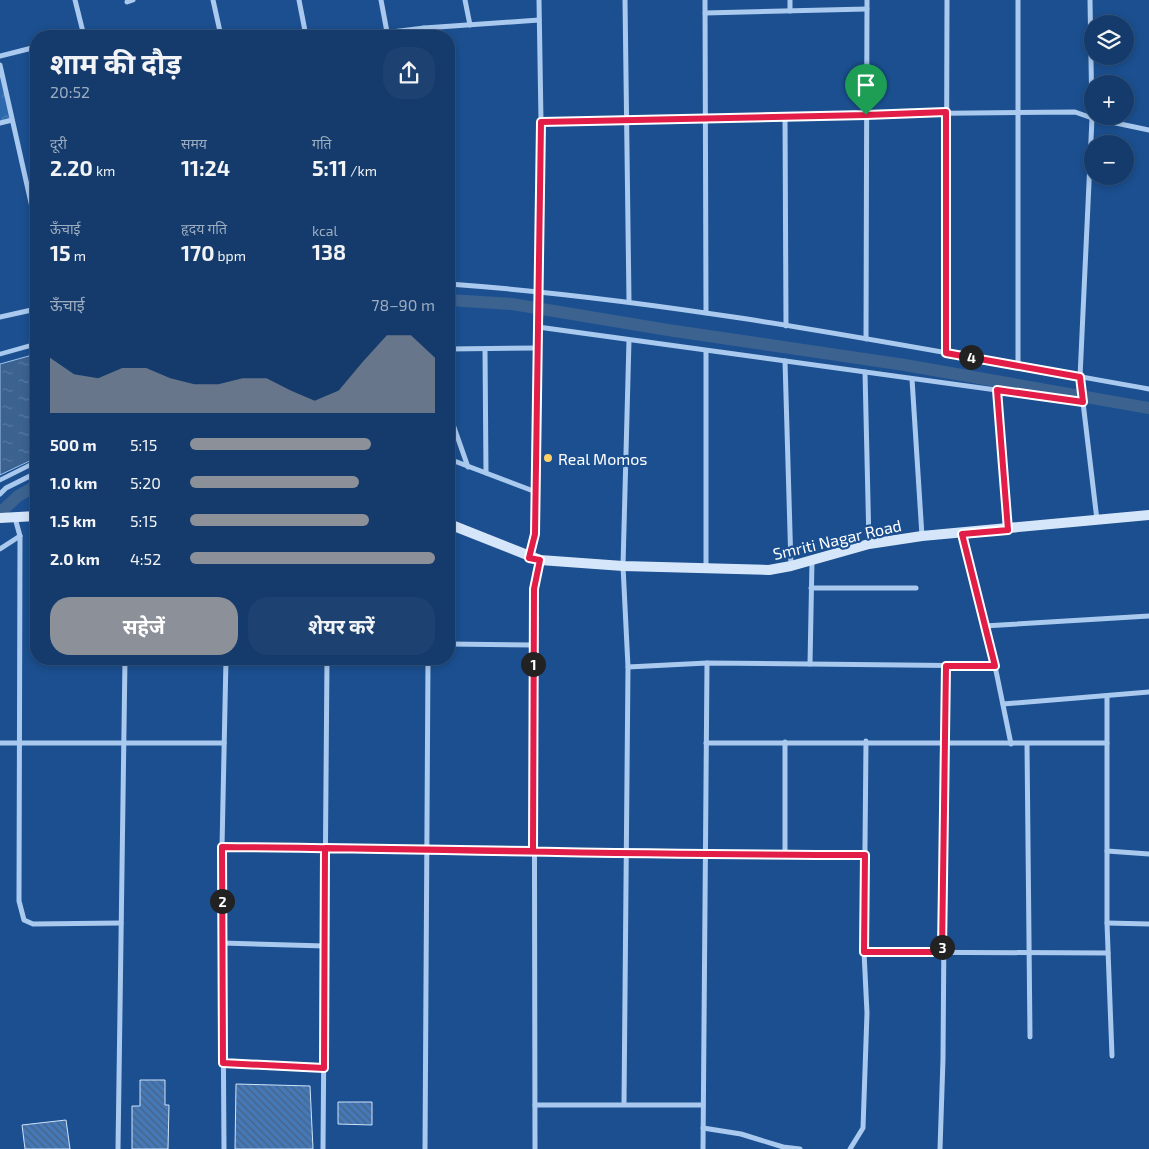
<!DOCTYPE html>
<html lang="hi">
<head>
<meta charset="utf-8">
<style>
	body { margin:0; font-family:"Exo 2","Noto Sans Devanagari",sans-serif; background:#1d4271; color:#f1f3f6; height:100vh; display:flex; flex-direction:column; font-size:19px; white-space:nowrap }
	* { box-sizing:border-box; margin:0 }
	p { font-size:16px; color:#9dadc1 }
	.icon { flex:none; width:28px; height:28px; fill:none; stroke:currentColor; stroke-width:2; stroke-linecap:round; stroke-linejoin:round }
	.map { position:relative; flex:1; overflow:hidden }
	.side { position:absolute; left:30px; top:30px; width:425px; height:635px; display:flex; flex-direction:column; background:#143b6b; border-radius:20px; box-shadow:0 2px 8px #0003,0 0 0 1px #33557e }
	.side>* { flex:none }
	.controls { position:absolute; left:1084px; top:15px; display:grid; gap:10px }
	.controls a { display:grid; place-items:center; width:50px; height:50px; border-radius:50%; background:#143b6b; box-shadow:0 2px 8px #0003,0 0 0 1px #33557e; font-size:25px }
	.pin { position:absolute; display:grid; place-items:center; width:42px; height:42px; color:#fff; margin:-51px -21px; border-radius:50% 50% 50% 0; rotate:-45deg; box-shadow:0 0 5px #0007 }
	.pin .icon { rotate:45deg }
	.km { position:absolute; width:25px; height:25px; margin:-12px; border-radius:50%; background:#222; color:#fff; font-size:14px; line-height:25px; text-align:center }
	.round { display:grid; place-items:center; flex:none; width:52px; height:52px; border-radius:20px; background:#1d4271 }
	.headline { display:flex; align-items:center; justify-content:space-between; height:85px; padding:0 20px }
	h1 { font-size:28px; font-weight:700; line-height:38px }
	.metrics { display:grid; grid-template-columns:repeat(3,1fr); gap:8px; height:85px; padding:5px 20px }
	.metrics div { display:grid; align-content:center }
	.metrics b { font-size:21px; font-weight:700 }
	.metrics small { font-size:14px; font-weight:400 }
	.metrics p { font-size:14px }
	.chart { height:140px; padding:10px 20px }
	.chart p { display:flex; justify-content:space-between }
	.chart svg { width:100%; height:90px; margin-top:5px; fill:#8c9099; opacity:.7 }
	.primary-button { display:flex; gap:10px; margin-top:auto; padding:10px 20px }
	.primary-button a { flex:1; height:58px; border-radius:20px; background:#8c9099; color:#fff; font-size:20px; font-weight:700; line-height:58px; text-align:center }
	.primary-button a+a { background:#1d4271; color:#f1f3f6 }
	ul { padding:0 20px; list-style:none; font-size:16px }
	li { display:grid; grid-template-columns:80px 60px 1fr; align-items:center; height:38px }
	li i { height:12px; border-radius:6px; background:#8c9099 }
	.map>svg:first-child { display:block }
	.park { fill:url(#park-crowns) }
	.water { fill:url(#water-ripples); stroke:#9cc4f0 }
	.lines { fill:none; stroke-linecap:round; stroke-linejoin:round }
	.canal { stroke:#3c6290; stroke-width:12 }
	.building { fill:url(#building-back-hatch); stroke:#cfe3fa }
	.pedestrian { stroke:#a9c9ee; stroke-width:4.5 }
	.minor { stroke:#a9c9ee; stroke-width:5 }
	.secondary { stroke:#d6e6fa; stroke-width:10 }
	.route-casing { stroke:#fff; stroke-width:10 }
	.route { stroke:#e11d48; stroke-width:6 }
	.poi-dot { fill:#ffd166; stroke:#1b4f8f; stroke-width:2 }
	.labels { text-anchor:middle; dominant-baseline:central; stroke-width:4.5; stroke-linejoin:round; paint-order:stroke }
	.poi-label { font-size:16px; fill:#fff; stroke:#1b4f8f; text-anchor:start }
	.street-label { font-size:16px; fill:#fff; stroke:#1b4f8f }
</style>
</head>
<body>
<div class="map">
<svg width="1149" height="1149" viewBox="0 0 1149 1149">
	<defs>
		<pattern id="park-crowns" width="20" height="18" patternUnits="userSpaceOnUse" patternTransform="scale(1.25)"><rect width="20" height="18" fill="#2e69ad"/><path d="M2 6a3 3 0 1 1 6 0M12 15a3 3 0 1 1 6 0" fill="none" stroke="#4d80b9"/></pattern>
		<pattern id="water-ripples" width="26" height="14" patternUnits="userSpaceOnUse" patternTransform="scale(1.25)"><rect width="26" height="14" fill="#3c6290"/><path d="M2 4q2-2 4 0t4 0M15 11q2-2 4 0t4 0" fill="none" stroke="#597aa1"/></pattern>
		<pattern id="building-back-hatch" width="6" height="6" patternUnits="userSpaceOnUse" patternTransform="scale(1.25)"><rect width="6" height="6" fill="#4478b7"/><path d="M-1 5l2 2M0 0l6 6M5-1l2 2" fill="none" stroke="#486282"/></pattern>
	</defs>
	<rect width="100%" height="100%" fill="#1b4f8f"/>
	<polygon class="park" points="0,67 12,120 0,123"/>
	<polygon class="water" points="36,354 36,458 0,475 0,364"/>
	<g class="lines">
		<g class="canal">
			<polyline points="449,300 512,304 668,330 905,365 1149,408"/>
			<polyline points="0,513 18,496 36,486"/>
		</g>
	</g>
	<g class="building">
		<polygon points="140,1080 165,1080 165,1105 169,1105 168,1149 132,1149 132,1106 140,1106"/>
		<polygon points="236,1084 310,1086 313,1149 235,1149"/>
		<polygon points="338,1102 372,1102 372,1125 338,1124"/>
		<polygon points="66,1120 70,1149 25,1149 22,1125"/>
	</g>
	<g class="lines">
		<g class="pedestrian">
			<polyline points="0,354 36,344"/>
			<polyline points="0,480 36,462"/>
		</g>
		<g class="minor">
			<polyline points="75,0 84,36"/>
			<polyline points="213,0 221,36"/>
			<polyline points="299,0 306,36"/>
			<polyline points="381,0 387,32"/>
			<polyline points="465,0 470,25"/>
			<polyline points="625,0 629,301"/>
			<polyline points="705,0 706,313"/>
			<polyline points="790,0 790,11"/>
			<polyline points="1090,0 1092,118 1080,377 1097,520"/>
			<polyline points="127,2 133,0"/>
			<polyline points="705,13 867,9"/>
			<polyline points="424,28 424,36"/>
			<polyline points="359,36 424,28 539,20"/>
			<polyline points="0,56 36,47"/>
			<polyline points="0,65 36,225"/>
			<polyline points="785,115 786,326"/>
			<polyline points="541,121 785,115 1075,112 1092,118 1149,130"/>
			<polyline points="0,123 12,120"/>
			<path d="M449 284C684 301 917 348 1149 389"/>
			<polyline points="0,317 36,309"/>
			<polyline points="538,327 1083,402"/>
			<polyline points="866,339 867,0"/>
			<polyline points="449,349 538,348"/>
			<polyline points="485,349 486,473"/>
			<polyline points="706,351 706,569"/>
			<polyline points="946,353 947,0"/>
			<polyline points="785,361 791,566"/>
			<polyline points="1018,365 1018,0"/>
			<polyline points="865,372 869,544"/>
			<polyline points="912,379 922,536"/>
			<polyline points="997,390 1008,529"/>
			<polyline points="449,413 468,467"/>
			<polyline points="449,459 536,492"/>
			<polyline points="0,494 6,488 36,473"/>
			<polyline points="15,518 20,536 19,901 24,920 33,924 121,923"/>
			<polyline points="961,534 995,666 1011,744"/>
			<polyline points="0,549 20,536"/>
			<polyline points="530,556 535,534 536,492 541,121 539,0"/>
			<polyline points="811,588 916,588"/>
			<polyline points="984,626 1149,616"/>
			<polyline points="449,644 533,645"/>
			<polyline points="810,664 812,560"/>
			<polyline points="628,667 707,663 995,666"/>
			<polyline points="1107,696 1107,923 1112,1056"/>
			<polyline points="1003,704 1149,692"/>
			<polyline points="785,742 785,855"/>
			<polyline points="0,743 224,743"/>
			<polyline points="706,743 1107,743"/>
			<polyline points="1027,744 1030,1037"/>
			<path d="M222 847C436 849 650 855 865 855"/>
			<polyline points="1107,851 1149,854"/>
			<polyline points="1107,923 1149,924"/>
			<polyline points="222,943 325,946"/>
			<polyline points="864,952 1108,953"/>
			<polyline points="223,1063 324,1068"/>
			<polyline points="624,1104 628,667 623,566 629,340"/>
			<polyline points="535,1105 703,1105"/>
			<polyline points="703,1128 741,1134 783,1147 800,1149"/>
			<polyline points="118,1149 125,659"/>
			<polyline points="224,1149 222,847 226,659"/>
			<polyline points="323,1149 327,659"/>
			<polyline points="425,1149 428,659"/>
			<polyline points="535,1149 534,589 540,560"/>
			<polyline points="703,1149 707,663"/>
			<polyline points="850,1149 863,1128 867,1013 864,952 866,741"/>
			<polyline points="940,1149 943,1059 946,666"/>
		</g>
		<g class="secondary">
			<polyline points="0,518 36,516"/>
			<polyline points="449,524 540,560 623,566 769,570 791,566 869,544 922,536 1149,515"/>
		</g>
	</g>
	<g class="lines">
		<defs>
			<path id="route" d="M866 115 541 122 535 534 529 558 540 560 534 589 533 851 325 848 324 1068 223 1063 222 847C436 849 650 855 865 855L864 952H942L946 666H995L962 534 1008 530 997 390 1083 402 1080 377 946 353V112L866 115"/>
		</defs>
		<use href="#route" class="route-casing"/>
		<use href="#route" class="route"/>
	</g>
	<circle class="poi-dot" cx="548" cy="458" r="5"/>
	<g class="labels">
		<g class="poi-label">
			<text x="558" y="458">Real Momos</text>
		</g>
		<g class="street-label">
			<text transform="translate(837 539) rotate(-13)">Smriti Nagar Road</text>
		</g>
	</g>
</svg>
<div class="controls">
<a><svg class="icon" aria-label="layers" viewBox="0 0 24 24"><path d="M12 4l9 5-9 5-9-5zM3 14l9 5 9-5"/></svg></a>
<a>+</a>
<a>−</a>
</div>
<div class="pin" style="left:866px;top:115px;background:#1e9e55"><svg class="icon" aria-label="arrive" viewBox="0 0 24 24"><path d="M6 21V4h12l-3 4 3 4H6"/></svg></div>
<b class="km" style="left:533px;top:664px">1</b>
<b class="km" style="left:222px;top:901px">2</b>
<b class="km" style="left:942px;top:947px">3</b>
<b class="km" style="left:971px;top:357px">4</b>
<section class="side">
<div class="headline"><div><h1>शाम की दौड़</h1><p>20:52</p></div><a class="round"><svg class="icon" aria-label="share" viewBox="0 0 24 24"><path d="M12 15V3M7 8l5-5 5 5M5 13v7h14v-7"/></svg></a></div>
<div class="metrics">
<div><p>दूरी</p><b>2.20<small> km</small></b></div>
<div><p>समय</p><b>11:24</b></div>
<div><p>गति</p><b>5:11<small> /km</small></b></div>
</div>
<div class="metrics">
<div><p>ऊँचाई</p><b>15<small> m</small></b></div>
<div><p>हृदय गति</p><b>170<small> bpm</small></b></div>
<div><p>kcal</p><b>138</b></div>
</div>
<div class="chart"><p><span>ऊँचाई</span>78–90 m</p>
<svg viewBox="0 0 160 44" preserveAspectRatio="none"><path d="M0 44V17L10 25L20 27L30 22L40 22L50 27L60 30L70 30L80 27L90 27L100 33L110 38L120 33L130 19L140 6L150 6L160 17V44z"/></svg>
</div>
<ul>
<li><b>500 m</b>5:15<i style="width:74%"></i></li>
<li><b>1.0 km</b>5:20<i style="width:69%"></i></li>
<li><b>1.5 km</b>5:15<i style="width:73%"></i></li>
<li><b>2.0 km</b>4:52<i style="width:100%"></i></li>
</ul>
<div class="primary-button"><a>सहेजें</a><a>शेयर करें</a></div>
</section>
</div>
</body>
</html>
